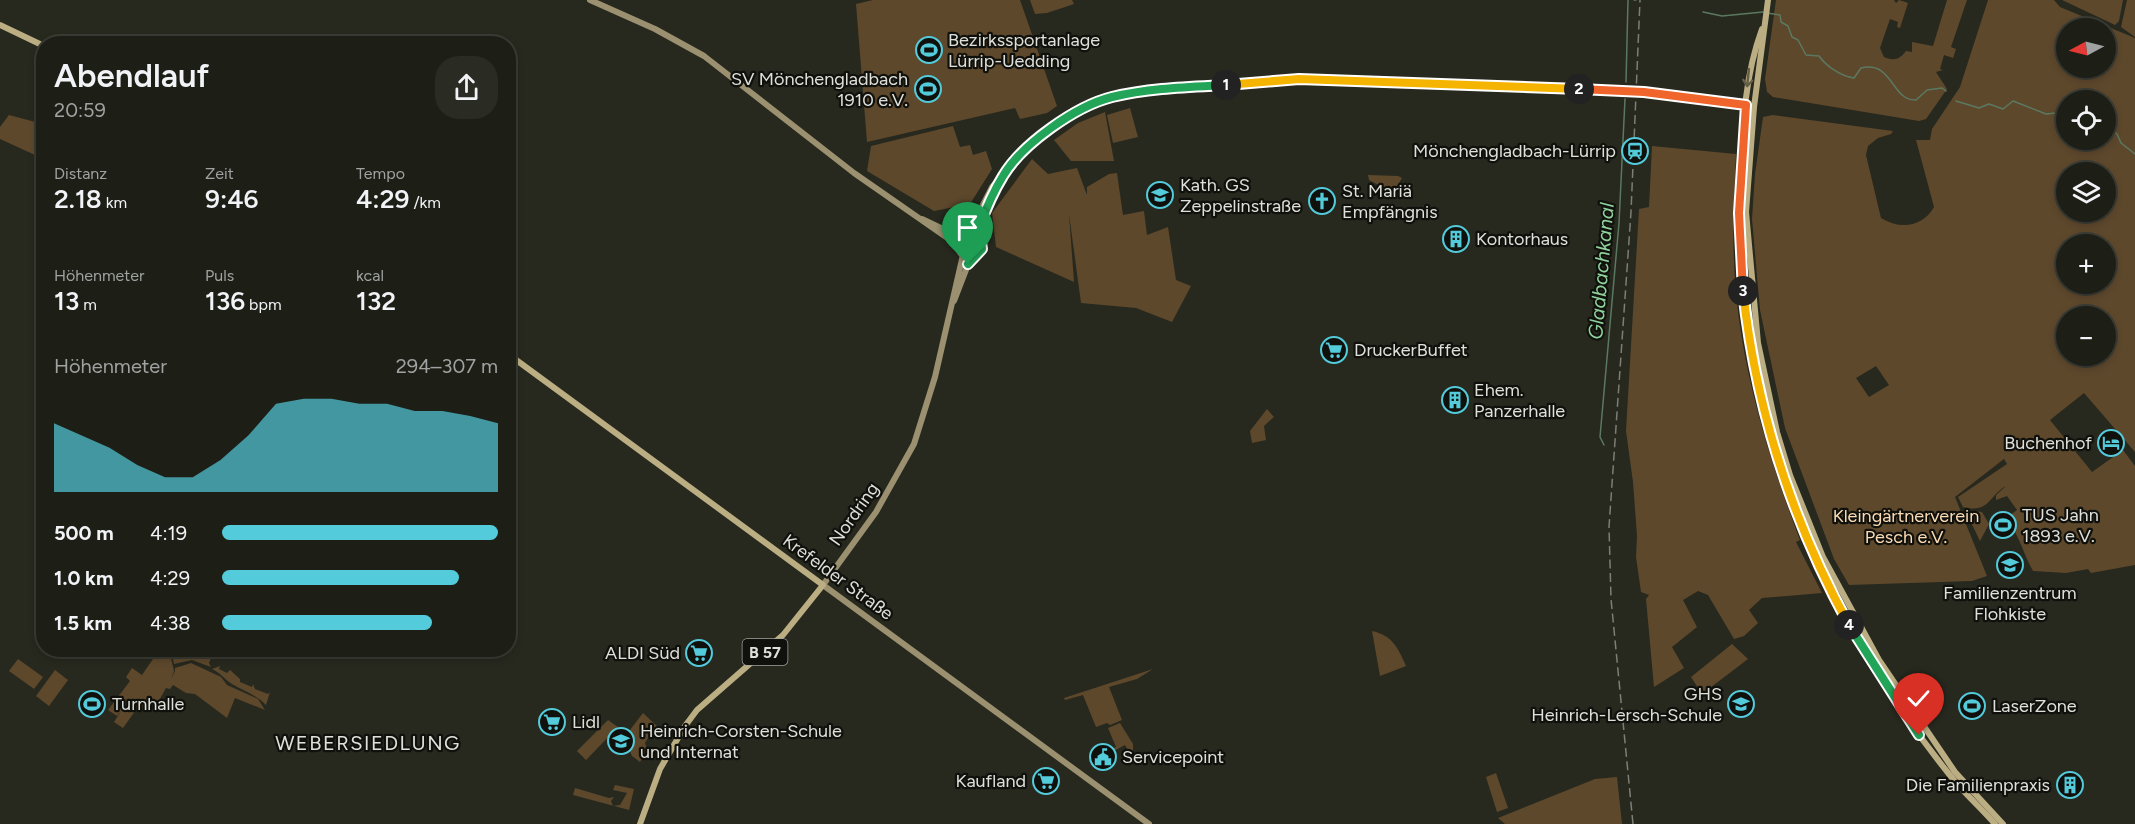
<!DOCTYPE html>
<html lang="de">
<head>
<meta charset="utf-8">
<style>
	body { margin:0; font-family:Figtree,sans-serif; background:#2a2b23; color:#f1f3f6; height:100vh; display:flex; flex-direction:column; font-size:22px; white-space:nowrap }
	* { box-sizing:border-box; margin:0 }
	p { font-size:20px; color:#a0a2a1 }
	.icon { flex:none; width:33px; height:33px; fill:none; stroke:currentColor; stroke-width:2; stroke-linecap:round; stroke-linejoin:round }
	.map { position:relative; flex:1; overflow:hidden }
	.sheet { position:absolute; left:36px; top:36px; width:480px; height:621px; display:flex; flex-direction:column; background:#1d1e16; border-radius:24px; box-shadow:0 3px 9px #0003,0 0 0 2px #3b3c35 }
	.sheet>* { flex:none }
	.needle { width:39px; rotate:263deg }
	.fabs { position:absolute; left:2056px; top:18px; display:grid; gap:12px }
	.fabs a { display:grid; place-items:center; width:60px; height:60px; border-radius:50%; background:#1d1e16; box-shadow:0 3px 9px #0003,0 0 0 2px #3b3c35; font-size:30px }
	.pin { position:absolute; display:grid; place-items:center; width:51px; height:51px; color:#fff; margin:-62px -26px; border-radius:50% 50% 50% 0; rotate:-45deg; box-shadow:0 0 6px #0007 }
	.pin .icon { rotate:45deg }
	.km { position:absolute; width:30px; height:30px; margin:-15px; border-radius:50%; background:#222; color:#fff; font-size:16px; line-height:30px; text-align:center }
	.round { display:grid; place-items:center; flex:none; width:63px; height:63px; border-radius:24px; background:#2a2b23 }
	.headline { display:flex; align-items:center; justify-content:space-between; height:102px; padding:0 18px }
	h1 { font-size:33px; font-weight:600; line-height:45px }
	.figures { display:grid; grid-template-columns:repeat(3,1fr); gap:9px; height:102px; padding:6px 18px }
	.figures div { display:grid; align-content:center }
	.figures b { font-size:26px; font-weight:600 }
	.figures small { font-size:16px; font-weight:400 }
	.figures p { font-size:16px }
	.chart { height:168px; padding:12px 18px }
	.chart p { display:flex; justify-content:space-between }
	.chart svg { width:100%; height:108px; margin-top:6px; fill:#53cbdb; opacity:.7 }
	ul { padding:0 18px; list-style:none; font-size:20px }
	li { display:grid; grid-template-columns:96px 72px 1fr; align-items:center; height:45px }
	li i { height:15px; border-radius:8px; background:#53cbdb }
	.map>svg:first-child { display:block }
	.green { fill:#5d482c; fill-rule:evenodd }
	.lines { fill:none; stroke-linecap:round; stroke-linejoin:round }
	.stream { stroke:#5b7961; stroke-width:1.5 }
	.secondary { stroke:#9b906f; stroke-width:6 }
	.primary { stroke:#bcae83; stroke-width:6 }
	.rail { stroke:#7d7e75; stroke-width:1.5; stroke-dasharray:9 4.5; stroke-linecap:butt }
	.oneway { stroke:#665f48 }
	.split-1-casing { stroke:#fff; stroke-width:12 }
	.split-2-casing { stroke:#fff; stroke-width:12 }
	.split-3-casing { stroke:#fff; stroke-width:12 }
	.split-4-casing { stroke:#fff; stroke-width:12 }
	.split-5-casing { stroke:#fff; stroke-width:12 }
	.split-1 { stroke:#22a559; stroke-width:8 }
	.split-2 { stroke:#f5b400; stroke-width:8 }
	.split-3 { stroke:#f0652b; stroke-width:8 }
	.split-4 { stroke:#f5b400; stroke-width:8 }
	.split-5 { stroke:#22a559; stroke-width:8 }
	.labels { text-anchor:middle; dominant-baseline:central; stroke-width:4.5; stroke-linejoin:round; paint-order:stroke }
	.shield { fill:#10100c; stroke:#a1a29c; stroke-width:1.5 }
	.shield-label { font-size:16px; font-weight:bold; fill:#dfe0d9 }
	.poi-label { font-size:18px; fill:#dfe0d9; stroke:#10100c; text-anchor:start }
	.street-label { font-size:18px; fill:#dfe0d9; stroke:#10100c }
	.park-label { font-size:18px; fill:#fadbb5; stroke:#10100c }
	.water-label { font-size:20px; font-style:italic; fill:#8ed19b; stroke:#10100c }
	.neighbourhood-label { font-size:20px; letter-spacing:1.5px; fill:#dfe0d9; stroke:#10100c }
</style>
</head>
<body>
<div class="map">
<svg width="2135" height="824" viewBox="0 0 2135 824">
	<rect width="100%" height="100%" fill="#27281e"/>
	<g class="green">
		<polygon points="873,0 1020,0 1057,106 1047,113 1020,119 1015,108 867,142 856,4"/>
		<polygon points="1030,0 1072,0 1074,4 1047,13 1035,14"/>
		<path d="M1776 0H1894L1896 3 1899 0 1908 3 1900 28 1897 27 1898 22 1890 19 1880 48 1884 57C1894 61 1899 60 1906 51L1912 52V42L1933 46 1947 0H1967L1951 47 1956 49 1953 58 1944 55 1940 69 1943 70 1936 72 1947 89 1926 119 1919 121 1773 97 1767 92 1765 79Z"/>
		<path d="M1988 0H2054L2060 7 2135 38V452L2084 393 2050 420 2092 472 2123 450 2135 466V565L2091 573 2088 569 2066 573 2033 571C2024 555 2020 538 2010 524L2012 522 2009 516 2017 510 2007 496 1996 500V495L2006 486C1989 495 1990 514 1963 507L1958 497 2007 464 2004 459 1955 497 1987 576 1972 581 1849 585 1834 559 1785 428 1760 310 1752 219 1755 174 1763 117 1773 115 1893 131 1891 134 1878 138 1868 146 1866 155 1881 218C1900 230 1923 227 1934 207L1916 140H1930L1932 129 1960 87ZM2106 28V68H2067V28ZM2106 100V140H2067V100ZM2106 172V212H2067V172ZM2106 244V284H2067V244ZM2067 316H2106V356H2067ZM1876 366 1889 385 1869 397 1856 378Z"/>
		<polygon points="2062,0 2123,0 2119,21 2115,25"/>
		<polygon points="2127,0 2135,0 2135,37 2121,27"/>
		<polygon points="1130,108 1138,137 1113,143 1107,115"/>
		<polygon points="1105,112 1114,161 1071,161 1054,140 1078,123"/>
		<polygon points="9,115 43,124 43,153 35,155 0,139 0,127"/>
		<polygon points="953,126 960,147 970,145 973,155 986,151 992,169 970,204 934,211 867,171 871,146"/>
		<path d="M1652 146 1736 154C1735 189 1732 225 1734 260 1737 355 1766 451 1800 540L1796 542 1822 593 1762 598 1749 610 1758 623 1744 636 1734 639 1708 595 1698 591 1683 600 1697 627 1672 647 1684 668 1654 687 1646 599 1649 595 1641 592 1636 557 1637 536 1633 482 1626 431 1639 209 1649 207Z"/>
		<polygon points="1032,159 1048,174 1077,168 1087,195 1087,187 1109,174 1117,173 1123,215 1144,211 1147,235 1168,227 1176,280 1191,286 1172,322 1136,308 1081,303 1069,214 1074,282 996,247 992,213"/>
		<polygon points="1368,175 1398,176 1402,178 1393,193 1369,180"/>
		<polygon points="1267,409 1274,417 1264,426 1266,440 1252,443 1250,431"/>
		<polygon points="1965,510 1982,512 1989,524 1980,541"/>
		<path d="M1372 631C1392 635 1398 648 1406 666L1380 676Z"/>
		<polygon points="1732,644 1748,659 1702,694 1691,677"/>
		<polygon points="148,650 169,650 174,671 171,679 175,671 175,668 191,663 221,677 227,685 258,699 265,710 235,698 227,718 195,694 186,693 173,685 170,689 166,688 156,706 152,704 148,710 138,707 123,728 114,722 121,711 117,716 108,710 130,681 126,677 132,668 142,675 155,656"/>
		<polygon points="171,650 198,650 212,656 209,663 211,667 192,660 174,664"/>
		<polygon points="18,659 43,677 34,689 9,671"/>
		<path d="M220 666 219 669 227 673 230 670 240 679V682L252 687 253 684 255 689 268 694 270 692 266 705C256 695 246 692 232 684 225 680 221 673 212 669Z"/>
		<polygon points="1153,669 1137,679 1109,687 1122,720 1110,725 1107,723 1096,727 1083,695 1065,700 1064,698"/>
		<polygon points="55,670 68,680 49,706 36,696"/>
		<polygon points="643,713 658,727 653,737 651,733 645,743 647,749 640,762 632,756 628,747 623,747 620,743"/>
		<polygon points="608,720 618,727 586,760 577,751"/>
		<polygon points="1120,723 1133,744 1133,752 1130,754 1125,745 1114,751 1113,748 1116,747 1108,728"/>
		<polygon points="1496,773 1508,808 1497,812 1486,777"/>
		<polygon points="1617,777 1622,824 1505,824 1498,818 1595,779"/>
		<polygon points="615,785 634,789 629,810 573,795 575,788 609,798 614,797 611,801 613,806 620,805 627,793 613,790"/>
	</g>
	<g class="lines">
		<g class="stream">
			<polyline points="1634,0 1636,0"/>
			<polyline points="1703,12 1722,16 1763,12"/>
			<path d="M1767 13 1780 15 1781 22 1788 26 1792 37 1798 40 1806 55 1819 56C1827 67 1841 76 1854 78L1861 68C1893 60 1891 101 1916 100L1927 90 1942 88 1946 91"/>
			<polyline points="1626,82 1628,0"/>
			<polyline points="1956,101 1979,108 1989,104 2003,109 2013,101 2046,114 2067,112"/>
			<polyline points="2106,124 2117,134 2121,143 2135,154"/>
			<polyline points="1604,445 1600,437 1619,223 1625,99"/>
		</g>
		<g class="secondary">
			<polyline points="590,0 655,29 704,56 854,173 959,246"/>
			<polyline points="922,219 962,238"/>
			<polyline points="944,230 962,228 975,213"/>
			<polyline points="968,234 992,187 1028,147 1075,113 1111,97 1182,88 1299,79 1644,92 1754,107"/>
			<circle cx="970" cy="246" r="12"/>
			<polyline points="977,236 985,211 1000,181"/>
			<polyline points="963,255 935,377 914,444 876,512 823,585 1149,824"/>
			<polyline points="954,301 971,257"/>
		</g>
		<g class="primary">
			<polyline points="1768,0 1754,107 1746,212 1758,343 1777,432 1790,475 1823,557 1879,660 1955,772 2003,824"/>
			<polyline points="0,25 44,46"/>
			<path d="M1762 29C1744 78 1743 125 1741 176 1729 396 1813 605 1949 774 1963 792 1980 807 1995 824"/>
			<polyline points="508,354 823,585 783,635 697,710 685,726 660,769 640,824"/>
		</g>
		<polyline class="rail" points="1633,824 1611,599 1609,527 1631,212 1640,0"/>
	</g>
	<defs><path id="oneway-shaft" d="M-6 0H5M1.5-3L5.5 0L1.5 3" fill="none" stroke-width="1.6" stroke-linecap="round" stroke-linejoin="round" transform="scale(1.5)"/></defs>
	<use class="oneway" href="#oneway-shaft" transform="translate(1748 78) rotate(96)"/>
	<g class="lines">
		<defs>
			<path id="split-1" d="M968 264 982 249 981 242 977 236 978 230C985 211 993 192 1003 176 1022 144 1076 106 1112 97 1149 88 1189 87 1226 85"/>
			<polyline id="split-2" points="1226,85 1299,79 1579,89"/>
			<polyline id="split-3" points="1579,89 1644,92 1746,105 1739,213 1743,291"/>
			<path id="split-4" d="M1743 291C1756 410 1791 519 1849 625"/>
			<polyline id="split-5" points="1849,625 1919,735"/>
		</defs>
		<use href="#split-1" class="split-1-casing"/>
		<use href="#split-2" class="split-2-casing"/>
		<use href="#split-3" class="split-3-casing"/>
		<use href="#split-4" class="split-4-casing"/>
		<use href="#split-5" class="split-5-casing"/>
		<use href="#split-1" class="split-1"/>
		<use href="#split-2" class="split-2"/>
		<use href="#split-3" class="split-3"/>
		<use href="#split-4" class="split-4"/>
		<use href="#split-5" class="split-5"/>
	</g>
	<defs>
		<symbol id="stadium-ring" viewBox="-11 -11 22 22"><circle r="9.5" fill="#10100c" stroke="#53cbdb" stroke-width="1.5"/><path d="M0-5a6.5 5 0 1 0 0 10a6.5 5 0 1 0 0-10ZM-3.5-1.8h7v3.6h-7Z" fill="#53cbdb"/></symbol>
		<symbol id="station-ring" viewBox="-11 -11 22 22"><circle r="9.5" fill="#10100c" stroke="#53cbdb" stroke-width="1.5"/><path d="M-3-6H3Q5-6 5-4V2Q5 4 3 4L4.5 6H3L1.5 4h-3L-3 6H-4.5L-3 4Q-5 4-5 2V-4Q-5-6-3-6ZM-3.5-4v3h7v-3ZM-3.5 1v1.5H-2V1ZM2 1v1.5H3.5V1Z" fill="#53cbdb"/></symbol>
		<symbol id="school-ring" viewBox="-11 -11 22 22"><circle r="9.5" fill="#10100c" stroke="#53cbdb" stroke-width="1.5"/><path d="M0-5L7-2L0 1L-7-2ZM-4 1L0 2.5L4 1V4Q0 6-4 4Z" fill="#53cbdb"/></symbol>
		<symbol id="church-ring" viewBox="-11 -11 22 22"><circle r="9.5" fill="#10100c" stroke="#53cbdb" stroke-width="1.5"/><path d="M-1.2-6h2.4v3.5h3.3v2.4h-3.3V6h-2.4V-.1h-3.3v-2.4h3.3Z" fill="#53cbdb"/></symbol>
		<symbol id="building-ring" viewBox="-11 -11 22 22"><circle r="9.5" fill="#10100c" stroke="#53cbdb" stroke-width="1.5"/><path d="M-4-6H4V6H1V3H-1V6H-4ZM-2.5-4.3h1.7v1.8h-1.7ZM.8-4.3h1.7v1.8H.8ZM-2.5-1h1.7V.8h-1.7ZM.8-1h1.7V.8H.8Z" fill="#53cbdb"/></symbol>
		<symbol id="supermarket-ring" viewBox="-11 -11 22 22"><circle r="9.5" fill="#10100c" stroke="#53cbdb" stroke-width="1.5"/><path d="M-6-5.5h2.5l.6 2H6L4.5 2H-2.5L-4.4-4H-6ZM-1.5 3.2a1.3 1.3 0 1 0 .1 0ZM3 3.2a1.3 1.3 0 1 0 .1 0Z" fill="#53cbdb"/></symbol>
		<symbol id="hotel-ring" viewBox="-11 -11 22 22"><circle r="9.5" fill="#10100c" stroke="#53cbdb" stroke-width="1.5"/><path d="M-6-4.5h1.5V1H6V5H4.5V3h-9V5H-6ZM-4 0a1.8 1.8 0 1 1 3.6 0ZM.5 0V-2.5h3Q6-2.5 6 0Z" fill="#53cbdb"/></symbol>
		<symbol id="civic-ring" viewBox="-11 -11 22 22"><circle r="9.5" fill="#10100c" stroke="#53cbdb" stroke-width="1.5"/><path d="M-.6-6.5H3V-4.5H.6V-3L4-1V1h2V6H-6V1h2V-1L-.6-3ZM-1.2 2.5V6h2.4V2.5Z" fill="#53cbdb"/></symbol>
	</defs>
	<g fill-rule="evenodd">
		<use href="#stadium-ring" x="914" y="35" width="30" height="30"/>
		<use href="#stadium-ring" x="913" y="74" width="30" height="30"/>
		<use href="#station-ring" x="1620" y="136" width="30" height="30"/>
		<use href="#school-ring" x="1145" y="180" width="30" height="30"/>
		<use href="#church-ring" x="1307" y="186" width="30" height="30"/>
		<use href="#building-ring" x="1441" y="224" width="30" height="30"/>
		<use href="#supermarket-ring" x="1319" y="335" width="30" height="30"/>
		<use href="#building-ring" x="1440" y="385" width="30" height="30"/>
		<use href="#hotel-ring" x="2096" y="428" width="30" height="30"/>
		<use href="#stadium-ring" x="1988" y="510" width="30" height="30"/>
		<use href="#school-ring" x="1995" y="550" width="30" height="30"/>
		<use href="#supermarket-ring" x="684" y="638" width="30" height="30"/>
		<use href="#stadium-ring" x="77" y="689" width="30" height="30"/>
		<use href="#school-ring" x="1726" y="689" width="30" height="30"/>
		<use href="#stadium-ring" x="1957" y="691" width="30" height="30"/>
		<use href="#supermarket-ring" x="537" y="707" width="30" height="30"/>
		<use href="#school-ring" x="606" y="726" width="30" height="30"/>
		<use href="#civic-ring" x="1088" y="742" width="30" height="30"/>
		<use href="#supermarket-ring" x="1031" y="766" width="30" height="30"/>
		<use href="#building-ring" x="2055" y="770" width="30" height="30"/>
	</g>
	<g class="labels">
		<rect class="shield" x="742.5" y="639" width="45" height="26" rx="4.5"/>
		<g class="shield-label">
			<text x="765" y="652">B 57</text>
		</g>
		<g class="poi-label">
			<text x="948" y="40">Bezirkssportanlage<tspan x="948" dy="21">Lürrip-Uedding</tspan></text>
			<text x="908" y="79" text-anchor="end">SV Mönchengladbach<tspan x="908" dy="21">1910 e.V.</tspan></text>
			<text x="1616" y="151" text-anchor="end">Mönchengladbach-Lürrip</text>
			<text x="1180" y="185">Kath. GS<tspan x="1180" dy="21">Zeppelinstraße</tspan></text>
			<text x="1342" y="191">St. Mariä<tspan x="1342" dy="21">Empfängnis</tspan></text>
			<text x="1476" y="239">Kontorhaus</text>
			<text x="1354" y="350">DruckerBuffet</text>
			<text x="1474" y="390">Ehem.<tspan x="1474" dy="21">Panzerhalle</tspan></text>
			<text x="2092" y="443" text-anchor="end">Buchenhof</text>
			<text x="2022" y="515">TUS Jahn<tspan x="2022" dy="21">1893 e.V.</tspan></text>
			<text x="2010" y="593" text-anchor="middle">Familienzentrum<tspan x="2010" dy="21">Flohkiste</tspan></text>
			<text x="680" y="653" text-anchor="end">ALDI Süd</text>
			<text x="1722" y="694" text-anchor="end">GHS<tspan x="1722" dy="21">Heinrich-Lersch-Schule</tspan></text>
			<text x="112" y="704">Turnhalle</text>
			<text x="1992" y="706">LaserZone</text>
			<text x="572" y="722">Lidl</text>
			<text x="640" y="731">Heinrich-Corsten-Schule<tspan x="640" dy="21">und Internat</tspan></text>
			<text x="1122" y="757">Servicepoint</text>
			<text x="1026" y="781" text-anchor="end">Kaufland</text>
			<text x="2050" y="785" text-anchor="end">Die Familienpraxis</text>
		</g>
		<g class="street-label">
			<text transform="translate(854 514) rotate(-55)">Nordring</text>
			<text transform="translate(838 577) rotate(36)">Krefelder Straße</text>
		</g>
		<g class="park-label">
			<text x="1906" y="516">Kleingärtnerverein<tspan x="1906" dy="21">Pesch e.V.</tspan></text>
		</g>
		<g class="water-label">
			<text transform="translate(1601 271) rotate(-85)">Gladbachkanal</text>
		</g>
		<g class="neighbourhood-label">
			<text x="368" y="743">WEBERSIEDLUNG</text>
		</g>
	</g>
</svg>
<div class="fabs">
<a><svg class="needle" viewBox="-14 -14 28 28"><path d="M0-13l5 13h-10z" fill="#e53935"/><path d="M0 13l5-13h-10z" fill="#a0a2a1"/></svg></a>
<a><svg class="icon" aria-label="locate" viewBox="0 0 24 24"><circle cx="12" cy="12" r="6"/><path d="M12 2v4M12 18v4M2 12h4M18 12h4"/></svg></a>
<a><svg class="icon" aria-label="layers" viewBox="0 0 24 24"><path d="M12 4l9 5-9 5-9-5zM3 14l9 5 9-5"/></svg></a>
<a>+</a>
<a>−</a>
</div>
<div class="pin" style="left:968px;top:264px;background:#1e9e55"><svg class="icon" aria-label="arrive" viewBox="0 0 24 24"><path d="M6 21V4h12l-3 4 3 4H6"/></svg></div>
<div class="pin" style="left:1919px;top:735px;background:#d93025"><svg class="icon" aria-label="check" viewBox="0 0 24 24"><path d="M5 12l5 5 9-10"/></svg></div>
<b class="km" style="left:1226px;top:85px">1</b>
<b class="km" style="left:1579px;top:89px">2</b>
<b class="km" style="left:1743px;top:291px">3</b>
<b class="km" style="left:1849px;top:625px">4</b>
<section class="sheet">
<div class="headline"><div><h1>Abendlauf</h1><p>20:59</p></div><a class="round"><svg class="icon" aria-label="share" viewBox="0 0 24 24"><path d="M12 15V3M7 8l5-5 5 5M5 13v7h14v-7"/></svg></a></div>
<div class="figures">
<div><p>Distanz</p><b>2.18<small> km</small></b></div>
<div><p>Zeit</p><b>9:46</b></div>
<div><p>Tempo</p><b>4:29<small> /km</small></b></div>
</div>
<div class="figures">
<div><p>Höhenmeter</p><b>13<small> m</small></b></div>
<div><p>Puls</p><b>136<small> bpm</small></b></div>
<div><p>kcal</p><b>132</b></div>
</div>
<div class="chart"><p><span>Höhenmeter</span>294–307 m</p>
<svg viewBox="0 0 160 44" preserveAspectRatio="none"><path d="M0 44V16L10 21L20 26L30 33L40 38L50 38L60 31L70 21L80 8L90 6L100 6L110 8L120 8L130 11L140 11L150 13L160 16V44z"/></svg>
</div>
<ul>
<li><b>500 m</b>4:19<i style="width:100%"></i></li>
<li><b>1.0 km</b>4:29<i style="width:86%"></i></li>
<li><b>1.5 km</b>4:38<i style="width:76%"></i></li>
</ul>
</section>
</div>
</body>
</html>
